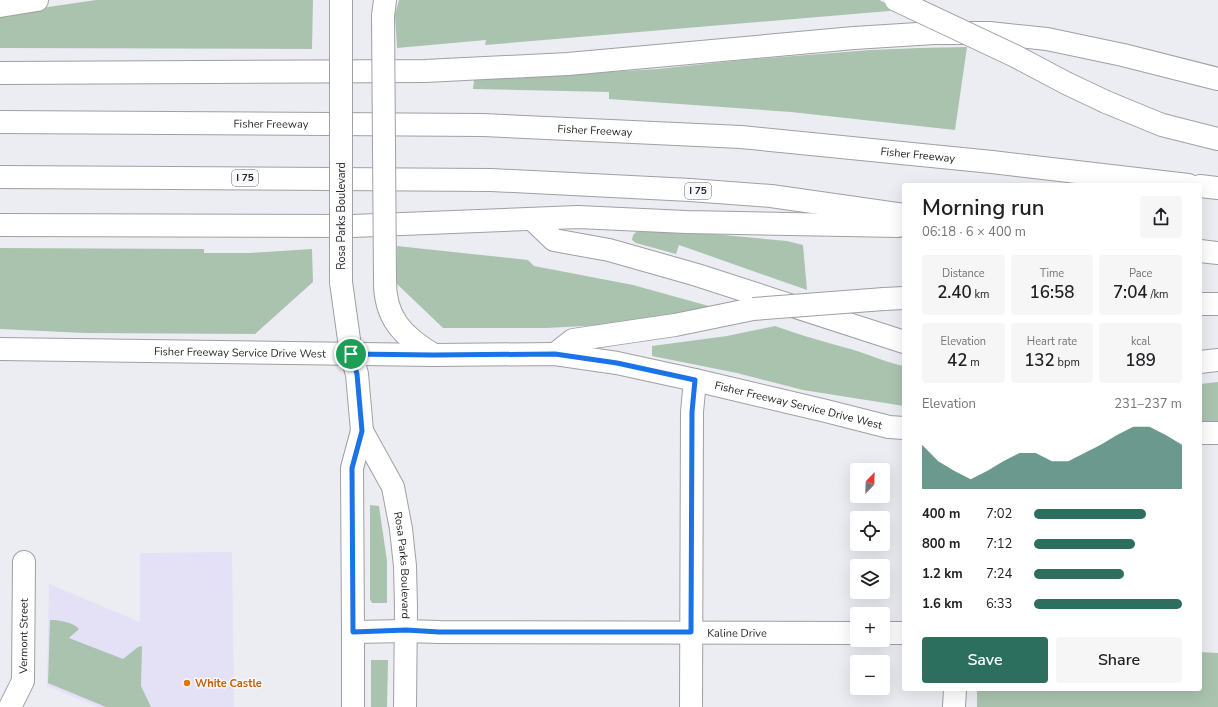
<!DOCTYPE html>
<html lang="en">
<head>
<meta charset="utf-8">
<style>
	body { margin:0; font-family:"Nunito Sans",sans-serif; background:#f6f6f6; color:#202124; height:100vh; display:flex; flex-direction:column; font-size:15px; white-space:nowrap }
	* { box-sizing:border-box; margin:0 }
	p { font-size:13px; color:#757577 }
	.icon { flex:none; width:22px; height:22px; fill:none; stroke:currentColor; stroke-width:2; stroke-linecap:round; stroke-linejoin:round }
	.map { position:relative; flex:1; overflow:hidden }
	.panel { position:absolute; left:902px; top:183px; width:300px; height:508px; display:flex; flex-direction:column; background:#fff; border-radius:4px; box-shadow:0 4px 16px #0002 }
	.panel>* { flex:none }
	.needle { width:26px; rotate:23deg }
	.buttons { position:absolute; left:850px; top:463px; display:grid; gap:8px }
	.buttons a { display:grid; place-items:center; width:40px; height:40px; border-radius:4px; background:#fff; box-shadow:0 4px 16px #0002; font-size:20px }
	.pin { position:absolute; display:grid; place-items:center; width:34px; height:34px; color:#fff; margin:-17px; border:2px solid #fff; border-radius:50%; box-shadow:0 1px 4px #0007 }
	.round { display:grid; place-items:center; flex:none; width:42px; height:42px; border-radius:4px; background:#f6f6f6 }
	.headline { display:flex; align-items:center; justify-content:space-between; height:68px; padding:0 20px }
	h1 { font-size:22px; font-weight:600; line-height:30px }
	.metrics { display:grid; grid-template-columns:repeat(3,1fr); gap:6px; height:68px; padding:4px 20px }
	.metrics div { display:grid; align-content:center; border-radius:4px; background:#f6f6f6; text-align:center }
	.metrics b { font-size:17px; font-weight:600 }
	.metrics small { font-size:11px; font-weight:400 }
	.metrics p { font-size:11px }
	.chart { height:112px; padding:8px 20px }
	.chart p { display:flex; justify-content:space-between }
	.chart svg { width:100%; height:72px; margin-top:4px; fill:#2d6f5f; opacity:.7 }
	.cta { display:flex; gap:8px; margin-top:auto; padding:8px 20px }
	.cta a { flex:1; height:46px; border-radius:4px; background:#2d6f5f; color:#fff; font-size:16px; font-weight:600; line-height:46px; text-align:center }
	.cta a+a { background:#f6f6f6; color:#202124 }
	ul { padding:0 20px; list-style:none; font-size:13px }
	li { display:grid; grid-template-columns:64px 48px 1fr; align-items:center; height:30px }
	li i { height:10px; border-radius:5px; background:#2d6f5f }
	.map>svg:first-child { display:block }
	.commercial { fill:#e4e0f6 }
	.green { fill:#aac3af }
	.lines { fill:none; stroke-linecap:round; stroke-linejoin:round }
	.street-casing { stroke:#9f9fa5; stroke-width:24 }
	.secondary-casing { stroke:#9f9fa5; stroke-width:24 }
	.highway-casing { stroke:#9f9fa5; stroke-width:24 }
	.street { stroke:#fff; stroke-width:22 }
	.secondary { stroke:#fff; stroke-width:22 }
	.highway { stroke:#fff; stroke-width:22 }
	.secondary-bridge-casing { stroke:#9f9fa5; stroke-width:24; stroke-linecap:butt }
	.highway-bridge-casing { stroke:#9f9fa5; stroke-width:24; stroke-linecap:butt }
	.secondary-bridge { stroke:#fff; stroke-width:22 }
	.highway-bridge { stroke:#fff; stroke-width:22 }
	.route-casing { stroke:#fff; stroke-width:8 }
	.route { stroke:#1a73e8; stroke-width:5 }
	.food-dot { fill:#e8710a; stroke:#fafafe; stroke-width:1.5 }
	.labels { text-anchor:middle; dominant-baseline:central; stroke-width:3; stroke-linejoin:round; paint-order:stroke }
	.shield { fill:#fafafe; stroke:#666668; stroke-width:1 }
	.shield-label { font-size:10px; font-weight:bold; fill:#262628 }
	.street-label { font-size:11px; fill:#262628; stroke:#fafafe }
	.food-label { font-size:11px; font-weight:bold; fill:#c56008; stroke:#fafafe; text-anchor:start }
</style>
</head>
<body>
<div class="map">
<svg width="1218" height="707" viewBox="0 0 1218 707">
	<rect width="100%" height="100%" fill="#ecedf3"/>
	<polygon class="commercial" points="232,552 234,707 98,707 47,686 49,584 140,622 140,553"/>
	<g class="green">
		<polygon points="96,0 313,0 312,49 0,48 0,14"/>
		<polygon points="399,0 879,0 901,10 485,45 486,40 397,48 395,14"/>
		<polygon points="967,47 955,130 791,112 609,99 609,92 473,89 474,80 657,69 743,60 871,50 919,48"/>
		<polygon points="670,230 787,241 803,245 807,290 679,245 676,254 636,243 632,240 633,235 636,232"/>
		<polygon points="397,246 528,260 534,266 633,285 716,308 620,324 547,328 443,328 396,283"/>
		<polygon points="0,248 204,249 204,253 250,253 312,249 313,282 255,334 84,333 0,329"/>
		<path d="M775 326C802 336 830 343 857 351 873 356 888 363 904 366V406L803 390 737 373 652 356V346L727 336Z"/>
		<polygon points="1218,382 1218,422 1200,422 1200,384"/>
		<polygon points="370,505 379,506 387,561 387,603 372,603 370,599"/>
		<path d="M50 620C59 620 73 622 79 629L69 638 123 659 138 647 142 646 141 686 151 707H106L48 683Z"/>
		<polygon points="1200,652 1218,653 1218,707 977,707 977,689 1200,689"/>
		<polygon points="371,660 388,660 387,707 371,707"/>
	</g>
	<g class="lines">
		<defs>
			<g id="street">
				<path id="s1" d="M353 632 406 631 439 632 857 633"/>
				<polyline points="883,633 904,633"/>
				<path id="s2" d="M10 707 23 681 24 562"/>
				<polyline points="691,707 692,412 695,380"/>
				<polyline points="954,707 955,689"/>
			</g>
			<g id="secondary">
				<polyline points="383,16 385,0"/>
				<polyline points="341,19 341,0"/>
				<path d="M385 279C384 317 402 336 434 355"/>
				<polyline points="341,282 351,354 357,374 362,431 352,468 353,632 353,707"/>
				<path id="s3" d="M0 349 434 355 555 354 617 363 695 380 826 411 889 427 904 428"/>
				<path id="s4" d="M362 431 393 487 401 529 405 566 406 607 405 707"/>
				<polyline points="1200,433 1218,433"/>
			</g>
			<g id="highway">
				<polyline points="0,6 37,0"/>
				<polyline points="0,73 425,71 568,64 854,38 934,33 989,33 1047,39 1123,55 1218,79"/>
				<polyline points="1106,102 1162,125 1218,139"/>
				<path id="s5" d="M0 122 483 125 741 137 992 162 1188 185"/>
				<polyline points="0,177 491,180 690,190 771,196 904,215"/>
				<polyline points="1200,186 1218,188"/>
				<polyline points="532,219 554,240 609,250 697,275 904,342"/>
				<polyline points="0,225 352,226 578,217 686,222 898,226"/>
				<polyline points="1200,251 1218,253"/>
				<polyline points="884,299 904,298"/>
				<polyline points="1200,304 1218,304"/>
				<polyline points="0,349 1,349"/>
				<polyline points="555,354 573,340 675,325 753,309"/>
				<polyline points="1200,362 1218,360"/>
			</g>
		</defs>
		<use href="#street" class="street-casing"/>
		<use href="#secondary" class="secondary-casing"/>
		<use href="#highway" class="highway-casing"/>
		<use href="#street" class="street"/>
		<use href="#secondary" class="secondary"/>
		<use href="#highway" class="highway"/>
		<defs>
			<g id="secondary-bridge">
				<polyline points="383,16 385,279"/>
				<polyline points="341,282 341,19"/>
			</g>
			<g id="highway-bridge">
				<polyline points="896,0 1015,56 1066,83 1106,102"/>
				<polyline points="753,309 884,299"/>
			</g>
		</defs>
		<use href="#secondary-bridge" class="secondary-bridge-casing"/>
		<use href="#highway-bridge" class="highway-bridge-casing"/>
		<use href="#secondary-bridge" class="secondary-bridge"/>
		<use href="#highway-bridge" class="highway-bridge"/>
	</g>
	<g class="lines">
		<defs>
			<polygon id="route" points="351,354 434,355 555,354 617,363 695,380 692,412 691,632 439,632 406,630 353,632 352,468 362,431 357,374"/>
		</defs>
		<use href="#route" class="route-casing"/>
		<use href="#route" class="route"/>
	</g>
	<circle class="food-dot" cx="187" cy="683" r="4"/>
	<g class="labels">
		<g class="shield">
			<rect x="232" y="170" width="26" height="16" rx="3"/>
			<rect x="685" y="183" width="26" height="16" rx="3"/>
		</g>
		<g class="shield-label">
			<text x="245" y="178">I 75</text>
			<text x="698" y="191">I 75</text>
		</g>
		<g class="street-label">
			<text stroke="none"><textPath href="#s5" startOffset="271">Fisher Freeway</textPath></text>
			<text stroke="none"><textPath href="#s5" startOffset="595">Fisher Freeway</textPath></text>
			<text stroke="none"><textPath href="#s5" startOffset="919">Fisher Freeway</textPath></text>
			<text transform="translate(341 216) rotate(-90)">Rosa Parks Boulevard</text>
			<text stroke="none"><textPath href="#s3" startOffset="240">Fisher Freeway Service Drive West</textPath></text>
			<text stroke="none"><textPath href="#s3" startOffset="804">Fisher Freeway Service Drive West</textPath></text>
			<text stroke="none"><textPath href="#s4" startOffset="143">Rosa Parks Boulevard</textPath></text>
			<text stroke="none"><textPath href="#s1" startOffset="384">Kaline Drive</textPath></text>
			<text stroke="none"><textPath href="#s2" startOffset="74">Vermont Street</textPath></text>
		</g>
		<g class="food-label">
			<text x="195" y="683">White Castle</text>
		</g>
	</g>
</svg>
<div class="buttons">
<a><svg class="needle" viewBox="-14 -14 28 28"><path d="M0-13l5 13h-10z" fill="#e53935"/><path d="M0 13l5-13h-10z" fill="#757577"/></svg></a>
<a><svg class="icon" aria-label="locate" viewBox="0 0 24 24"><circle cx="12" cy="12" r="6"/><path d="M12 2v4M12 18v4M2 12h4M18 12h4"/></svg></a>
<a><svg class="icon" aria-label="layers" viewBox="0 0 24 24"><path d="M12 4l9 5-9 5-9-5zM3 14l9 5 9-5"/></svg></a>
<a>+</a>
<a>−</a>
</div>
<div class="pin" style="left:351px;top:354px;background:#1e9e55"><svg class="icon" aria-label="arrive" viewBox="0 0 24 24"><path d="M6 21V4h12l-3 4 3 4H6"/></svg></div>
<section class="panel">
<div class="headline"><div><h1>Morning run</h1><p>06:18 · 6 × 400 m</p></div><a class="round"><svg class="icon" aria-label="share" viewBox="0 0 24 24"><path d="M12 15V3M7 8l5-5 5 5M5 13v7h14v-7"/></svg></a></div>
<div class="metrics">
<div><p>Distance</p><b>2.40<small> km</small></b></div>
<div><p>Time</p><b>16:58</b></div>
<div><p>Pace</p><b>7:04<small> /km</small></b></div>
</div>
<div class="metrics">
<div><p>Elevation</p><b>42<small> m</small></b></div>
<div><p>Heart rate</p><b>132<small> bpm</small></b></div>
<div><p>kcal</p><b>189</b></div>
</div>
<div class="chart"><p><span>Elevation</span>231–237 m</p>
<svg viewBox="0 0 160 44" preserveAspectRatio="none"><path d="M0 44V17L10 27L20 33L30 38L40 33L50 27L60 22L70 22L80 27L90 27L100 22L110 17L120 11L130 6L140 6L150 11L160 17V44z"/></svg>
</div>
<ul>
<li><b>400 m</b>7:02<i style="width:76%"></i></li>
<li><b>800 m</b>7:12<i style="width:68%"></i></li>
<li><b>1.2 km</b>7:24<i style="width:61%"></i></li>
<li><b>1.6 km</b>6:33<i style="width:100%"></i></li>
</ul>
<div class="cta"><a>Save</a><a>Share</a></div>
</section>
</div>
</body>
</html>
